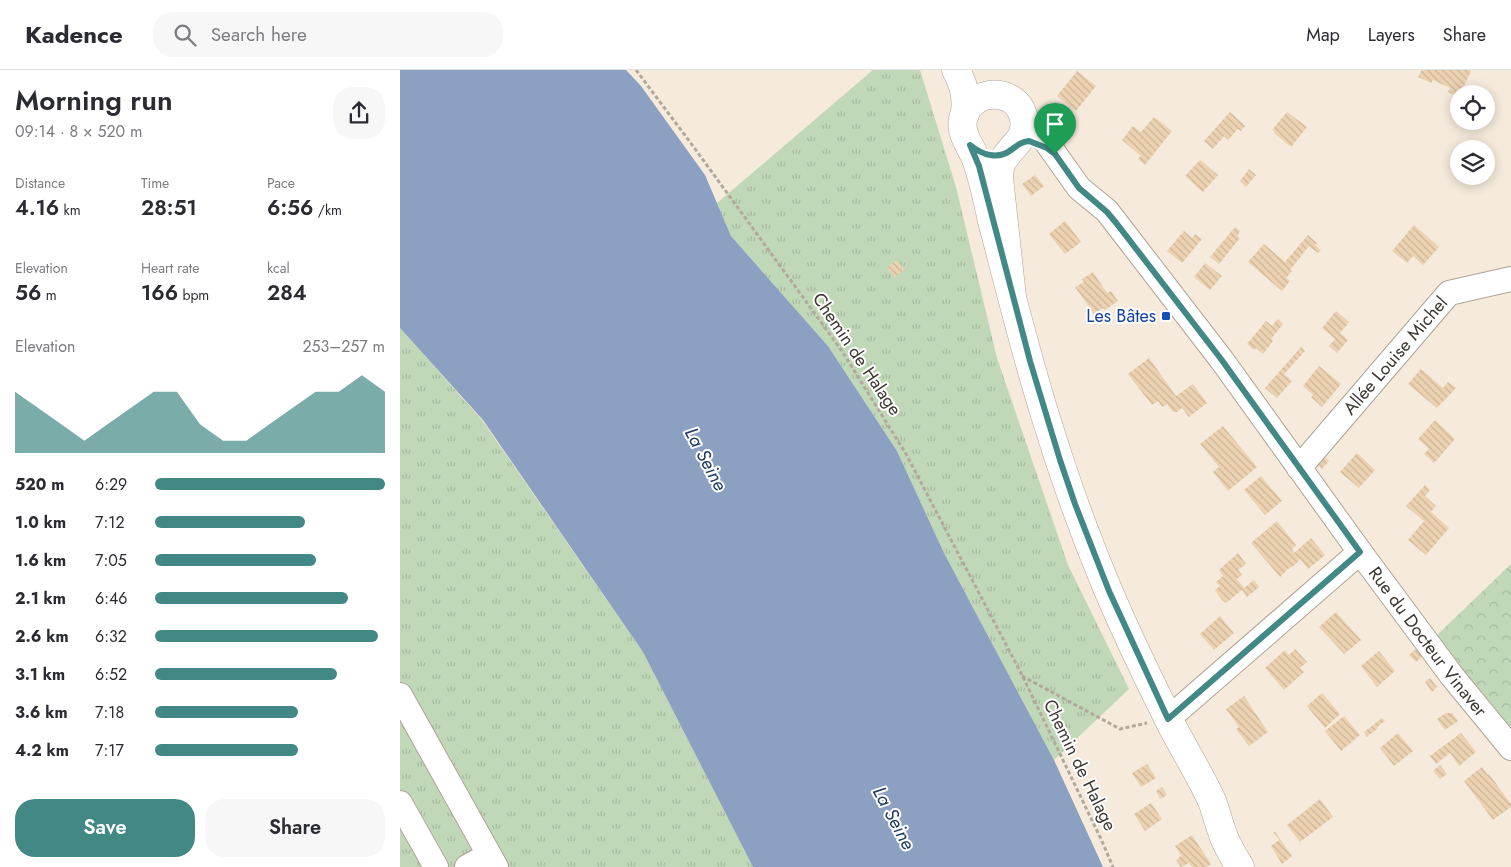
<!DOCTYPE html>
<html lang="en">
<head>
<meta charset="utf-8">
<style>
	body { margin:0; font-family:Jost,sans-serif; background:#f7f7f7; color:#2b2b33; height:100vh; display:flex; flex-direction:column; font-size:19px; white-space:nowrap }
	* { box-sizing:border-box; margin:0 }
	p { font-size:16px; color:#7c7c81 }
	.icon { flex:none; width:28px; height:28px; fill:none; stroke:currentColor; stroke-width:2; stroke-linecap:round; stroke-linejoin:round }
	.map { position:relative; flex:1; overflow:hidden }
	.sheet { display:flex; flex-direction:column; background:#fff; width:400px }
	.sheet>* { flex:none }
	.controls { position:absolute; left:1050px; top:15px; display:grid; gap:10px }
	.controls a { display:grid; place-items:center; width:45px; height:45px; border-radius:50%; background:#fff; box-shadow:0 2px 12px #0003; font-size:25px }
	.pin { position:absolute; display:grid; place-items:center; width:42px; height:42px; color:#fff; margin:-51px -21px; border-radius:50% 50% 50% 0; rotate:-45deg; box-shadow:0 0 5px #0007 }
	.pin .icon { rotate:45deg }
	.round { display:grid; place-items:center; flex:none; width:52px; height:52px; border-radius:20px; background:#f7f7f7 }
	.overview { display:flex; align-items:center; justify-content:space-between; height:85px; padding:0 15px }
	h1 { font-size:28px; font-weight:600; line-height:38px }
	.figures { display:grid; grid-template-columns:repeat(3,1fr); gap:8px; height:85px; padding:5px 15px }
	.figures div { display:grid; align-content:center }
	.figures b { font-size:21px; font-weight:600 }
	.figures small { font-size:14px; font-weight:400 }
	.figures p { font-size:14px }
	.chart { height:140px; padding:10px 15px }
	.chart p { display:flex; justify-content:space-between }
	.chart svg { width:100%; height:90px; margin-top:5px; fill:#428986; opacity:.7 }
	.action { display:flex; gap:10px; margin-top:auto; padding:10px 15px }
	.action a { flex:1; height:58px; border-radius:20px; background:#428986; color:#fff; font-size:20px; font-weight:600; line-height:58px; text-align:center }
	.action a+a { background:#f7f7f7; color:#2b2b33 }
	ul { padding:0 15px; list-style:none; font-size:16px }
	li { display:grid; grid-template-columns:80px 60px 1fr; align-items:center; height:38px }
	li i { height:12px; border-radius:6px; background:#428986 }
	header { display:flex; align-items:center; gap:30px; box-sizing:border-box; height:70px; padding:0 25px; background:#fff; border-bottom:1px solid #e1e1e2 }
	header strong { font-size:24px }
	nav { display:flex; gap:28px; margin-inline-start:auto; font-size:18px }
	.search { width:350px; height:45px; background:#f7f7f7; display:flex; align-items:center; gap:12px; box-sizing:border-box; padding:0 18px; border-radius:20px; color:#7c7c81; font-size:19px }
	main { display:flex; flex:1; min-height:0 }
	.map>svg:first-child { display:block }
	.grass { fill:url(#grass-tufts) }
	.forest { fill:url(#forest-crowns) }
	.water { fill:#8ca0c1 }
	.building { fill:url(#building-back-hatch) }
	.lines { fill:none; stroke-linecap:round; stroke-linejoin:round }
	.minor-casing { stroke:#aea496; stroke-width:26 }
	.major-casing { stroke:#aea496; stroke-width:29 }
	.path { stroke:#b2a99d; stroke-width:3; stroke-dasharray:4 2.5; stroke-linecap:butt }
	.minor { stroke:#fff; stroke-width:24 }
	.major { stroke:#fff; stroke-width:28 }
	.route-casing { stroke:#fff; stroke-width:10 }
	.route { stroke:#428986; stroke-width:6 }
	.transit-dot { fill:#1a4fb4; stroke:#fff; stroke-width:2 }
	.labels { text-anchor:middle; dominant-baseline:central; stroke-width:4; stroke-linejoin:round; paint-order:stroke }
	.transit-label { font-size:18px; fill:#164399; stroke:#fff; text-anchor:end }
	.street-label { font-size:18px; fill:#3c3731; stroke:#fff }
	.water-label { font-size:19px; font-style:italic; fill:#1e3964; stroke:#fff }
</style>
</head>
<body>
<header>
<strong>Kadence</strong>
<div class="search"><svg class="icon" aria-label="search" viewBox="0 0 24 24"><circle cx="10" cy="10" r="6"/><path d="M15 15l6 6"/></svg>Search here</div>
<nav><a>Map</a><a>Layers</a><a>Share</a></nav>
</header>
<main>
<section class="sheet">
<div class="overview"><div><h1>Morning run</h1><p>09:14 · 8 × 520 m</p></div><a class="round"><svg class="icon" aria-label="share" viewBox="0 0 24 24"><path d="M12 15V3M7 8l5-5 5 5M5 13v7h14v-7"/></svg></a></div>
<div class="figures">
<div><p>Distance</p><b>4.16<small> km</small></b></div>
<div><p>Time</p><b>28:51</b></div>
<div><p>Pace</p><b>6:56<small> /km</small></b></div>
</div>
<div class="figures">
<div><p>Elevation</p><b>56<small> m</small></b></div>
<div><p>Heart rate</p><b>166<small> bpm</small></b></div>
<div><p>kcal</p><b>284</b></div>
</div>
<div class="chart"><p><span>Elevation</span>253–257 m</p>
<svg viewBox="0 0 160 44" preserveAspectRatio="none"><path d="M0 44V14L10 22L20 30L30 38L40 30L50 22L60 14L70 14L80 30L90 38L100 38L110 30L120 22L130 14L140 14L150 6L160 14V44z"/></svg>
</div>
<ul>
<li><b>520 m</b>6:29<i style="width:100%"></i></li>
<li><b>1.0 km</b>7:12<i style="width:65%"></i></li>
<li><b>1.6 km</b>7:05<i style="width:70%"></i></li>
<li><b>2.1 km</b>6:46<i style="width:84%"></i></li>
<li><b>2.6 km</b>6:32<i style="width:97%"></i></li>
<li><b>3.1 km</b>6:52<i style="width:79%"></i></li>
<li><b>3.6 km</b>7:18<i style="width:62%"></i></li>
<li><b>4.2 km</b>7:17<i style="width:62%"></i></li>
</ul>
<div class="action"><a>Save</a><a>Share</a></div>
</section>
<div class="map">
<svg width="1111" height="797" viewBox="0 0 1111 797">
	<defs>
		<pattern id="grass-tufts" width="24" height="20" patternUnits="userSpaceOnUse" patternTransform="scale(1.25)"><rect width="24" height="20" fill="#c1d8b8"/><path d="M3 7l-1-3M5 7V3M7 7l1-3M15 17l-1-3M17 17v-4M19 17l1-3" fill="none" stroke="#a7ba9f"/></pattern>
		<pattern id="forest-crowns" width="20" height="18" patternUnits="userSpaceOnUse" patternTransform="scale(1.25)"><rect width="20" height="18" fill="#c1d8b8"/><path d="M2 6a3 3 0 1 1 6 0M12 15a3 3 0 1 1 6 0" fill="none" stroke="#a7ba9f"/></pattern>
		<pattern id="building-back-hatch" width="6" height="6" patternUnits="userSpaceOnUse" patternTransform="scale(1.25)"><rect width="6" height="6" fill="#ecd2b1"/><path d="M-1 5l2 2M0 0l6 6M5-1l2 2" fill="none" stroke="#cbb599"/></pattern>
	</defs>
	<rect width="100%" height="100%" fill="#f5eadb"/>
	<g class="grass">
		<polygon points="473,0 520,0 556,117 597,288 668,495 729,619 654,690 544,483 497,381 428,276 331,166 317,133"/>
		<polygon points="0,258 82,350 243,582 353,797 0,797"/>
	</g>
	<polygon class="forest" points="1111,494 1111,661 1035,567"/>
	<polygon class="water" points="0,0 226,0 241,16 305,105 331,166 428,276 497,381 544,483 654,690 703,797 353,797 243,582 83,350 0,258"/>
	<g class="building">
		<polygon points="1022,0 1069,0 1071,1 1060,24 1059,24 1059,27 1048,22 1050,18 1033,10 1031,13 1018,7"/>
		<polygon points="677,1 696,16 676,41 657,26"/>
		<polygon points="830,42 845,56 841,61 838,59 828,70 824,66 813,79 804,71"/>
		<polygon points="887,42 907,57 891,77 874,63 875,62 872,60"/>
		<polygon points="754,47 772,61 745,95 738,89 741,86 722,70 733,56 741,62"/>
		<polygon points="800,90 818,105 803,122 785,106"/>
		<polygon points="849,99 856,105 846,117 840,111"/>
		<polygon points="635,105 644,116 631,126 622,114"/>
		<polygon points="665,151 681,172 665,184 649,164"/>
		<polygon points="1014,155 1039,177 1023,195 1013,186 1007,193 992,181"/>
		<polygon points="835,157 840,161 837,166 840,168 819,194 810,187"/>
		<polygon points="784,161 792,168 795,164 802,169 782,193 767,181"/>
		<polygon points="908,165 917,173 915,175 921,180 918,183 909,176 890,200 892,201 886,208 890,211 882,221 848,192 864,174 885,192"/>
		<polygon points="497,190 504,200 495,207 487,198"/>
		<polygon points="805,193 822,206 810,220 794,207"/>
		<polygon points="693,202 707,223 711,221 718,231 705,240 703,238 694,244 675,217 684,212 682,209"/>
		<polygon points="936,241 949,252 940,263 948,270 937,283 929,276 935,269 922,258"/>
		<polygon points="878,249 883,254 871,269 873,271 863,284 856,278 854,280 847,274 866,251 872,256"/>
		<polygon points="901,277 905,281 884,304 892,311 877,328 865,318"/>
		<polygon points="749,288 776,326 793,314 807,333 789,347 782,338 777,342 773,342 767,334 762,337 758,331 752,335 728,304"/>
		<polygon points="919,296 941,314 922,337 911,327 913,325 903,316"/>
		<polygon points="1021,299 1043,318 1048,312 1056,318 1037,338 1008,314"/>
		<polygon points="1035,350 1055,369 1034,393 1024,384 1029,379 1018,369"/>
		<polygon points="823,356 857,397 828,421 813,402 819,397 800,374"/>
		<polygon points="957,383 975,400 959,418 940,402"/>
		<polygon points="925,387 929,391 922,399 918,395"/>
		<polygon points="861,406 882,431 865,445 844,420"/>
		<polygon points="1025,415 1030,420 1025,426 1036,436 1031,442 1049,458 1026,485 1008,470 1024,451 1006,436"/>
		<polygon points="877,451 896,475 892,479 894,483 911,468 925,485 908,499 900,489 895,495 888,499 880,507 851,473"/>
		<polygon points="838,483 846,494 838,500 842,505 837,509 844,518 854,510 859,517 847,527 842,520 826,533 822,530 815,520 820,516 816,512 823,506 819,500"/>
		<polygon points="936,542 961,570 944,584 919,557"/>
		<polygon points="820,546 834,563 814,580 800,564"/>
		<polygon points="895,579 907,592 900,598 904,602 884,620 865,598 885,580 889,585"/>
		<polygon points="1016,579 1022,587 1016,592 1009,585"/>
		<polygon points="979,581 995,601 977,617 961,596"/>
		<polygon points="1030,608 1037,617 1032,622 1025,612"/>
		<polygon points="922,623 940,644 925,658 907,636"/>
		<polygon points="844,626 868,662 849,676 836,659 839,657 826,639"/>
		<polygon points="1046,643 1052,643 1058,651 1045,660 1037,649"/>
		<polygon points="944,646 960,665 941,681 925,661"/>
		<polygon points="982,648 985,651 977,657 978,658 967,667 964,662"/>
		<polygon points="998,663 1013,681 994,696 980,678"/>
		<polygon points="1061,663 1076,682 1059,696 1050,683 1036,694 1030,686"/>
		<polygon points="747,694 756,708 741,717 732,703"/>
		<polygon points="1040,695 1047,704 1040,709 1033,701"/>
		<polygon points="1082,697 1088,705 1089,704 1111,734 1111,737 1093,750 1064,711"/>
		<polygon points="762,717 767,725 760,729 756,721"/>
		<polygon points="920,729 933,747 900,772 887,755"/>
		<polygon points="751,733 762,749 745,761 734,744"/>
		<polygon points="873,762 875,762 892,786 882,794 871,776 879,770"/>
		<polygon points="792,765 811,794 807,797 792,797 789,793 781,797 776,790 781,786 775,776"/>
	</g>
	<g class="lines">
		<defs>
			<g id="minor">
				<path id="s1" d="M624 49 628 56 645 70 679 118 707 141 717 154 821 289 960 482 1052 606 1111 678"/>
				<path id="s2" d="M899 398 1049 223 1111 209"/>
				<polyline points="0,625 96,797"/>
				<polyline points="768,649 960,482"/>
				<polyline points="0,733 36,797"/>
				<polyline points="67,797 89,785"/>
			</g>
			<g id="major">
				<path d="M556 0C564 15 567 27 565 44"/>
				<path d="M612 227 599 108C599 101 601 92 606 86 615 73 627 68 624 49 616 10 557 21 563 60 565 71 575 83 578 95 584 113 588 132 592 151 609 215 625 281 645 345 663 404 684 463 708 520 726 562 745 602 765 642 779 672 798 700 812 731 817 744 820 759 826 772 830 780 835 789 840 797"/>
			</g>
		</defs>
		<use href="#minor" class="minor-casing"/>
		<use href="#major" class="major-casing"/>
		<g class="path">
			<polyline points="236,0 293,76 442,281 506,384 622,605 701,769 713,797"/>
			<polyline points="622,606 720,659 747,653"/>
		</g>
		<use href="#minor" class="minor"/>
		<use href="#major" class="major"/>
	</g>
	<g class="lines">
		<defs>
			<path id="route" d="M629 71 647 78 655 84 679 118 707 142 717 154 821 289 960 482 768 649 709 521 675 434 660 390 630 291 579 96 570 75C582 85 598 90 611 80 618 75 621 72 629 71Z"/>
		</defs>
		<use href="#route" class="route-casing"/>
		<use href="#route" class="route"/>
	</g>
	<rect class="transit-dot" x="761" y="241" width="10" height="10" rx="2.5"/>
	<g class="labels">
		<g class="transit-label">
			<text x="756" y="246">Les Bâtes</text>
		</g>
		<g class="street-label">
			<text transform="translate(457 284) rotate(56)">Chemin de Halage</text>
			<text stroke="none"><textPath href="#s2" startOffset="148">Allée Louise Michel</textPath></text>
			<text stroke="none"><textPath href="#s1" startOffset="662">Rue du Docteur Vinaver</textPath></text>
			<text transform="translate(680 695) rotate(64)">Chemin de Halage</text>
		</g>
		<g class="water-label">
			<text transform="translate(306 389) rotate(62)">La Seine</text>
			<text transform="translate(494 748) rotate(62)">La Seine</text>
		</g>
	</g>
</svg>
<div class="controls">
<a><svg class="icon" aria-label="locate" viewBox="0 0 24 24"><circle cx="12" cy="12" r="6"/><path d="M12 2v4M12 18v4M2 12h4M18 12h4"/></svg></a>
<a><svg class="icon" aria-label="layers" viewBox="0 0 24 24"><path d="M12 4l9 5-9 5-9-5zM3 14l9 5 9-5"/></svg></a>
</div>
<div class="pin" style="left:655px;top:84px;background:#1e9e55"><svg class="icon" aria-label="arrive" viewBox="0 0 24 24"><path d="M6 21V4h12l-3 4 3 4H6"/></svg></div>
</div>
</main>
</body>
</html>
